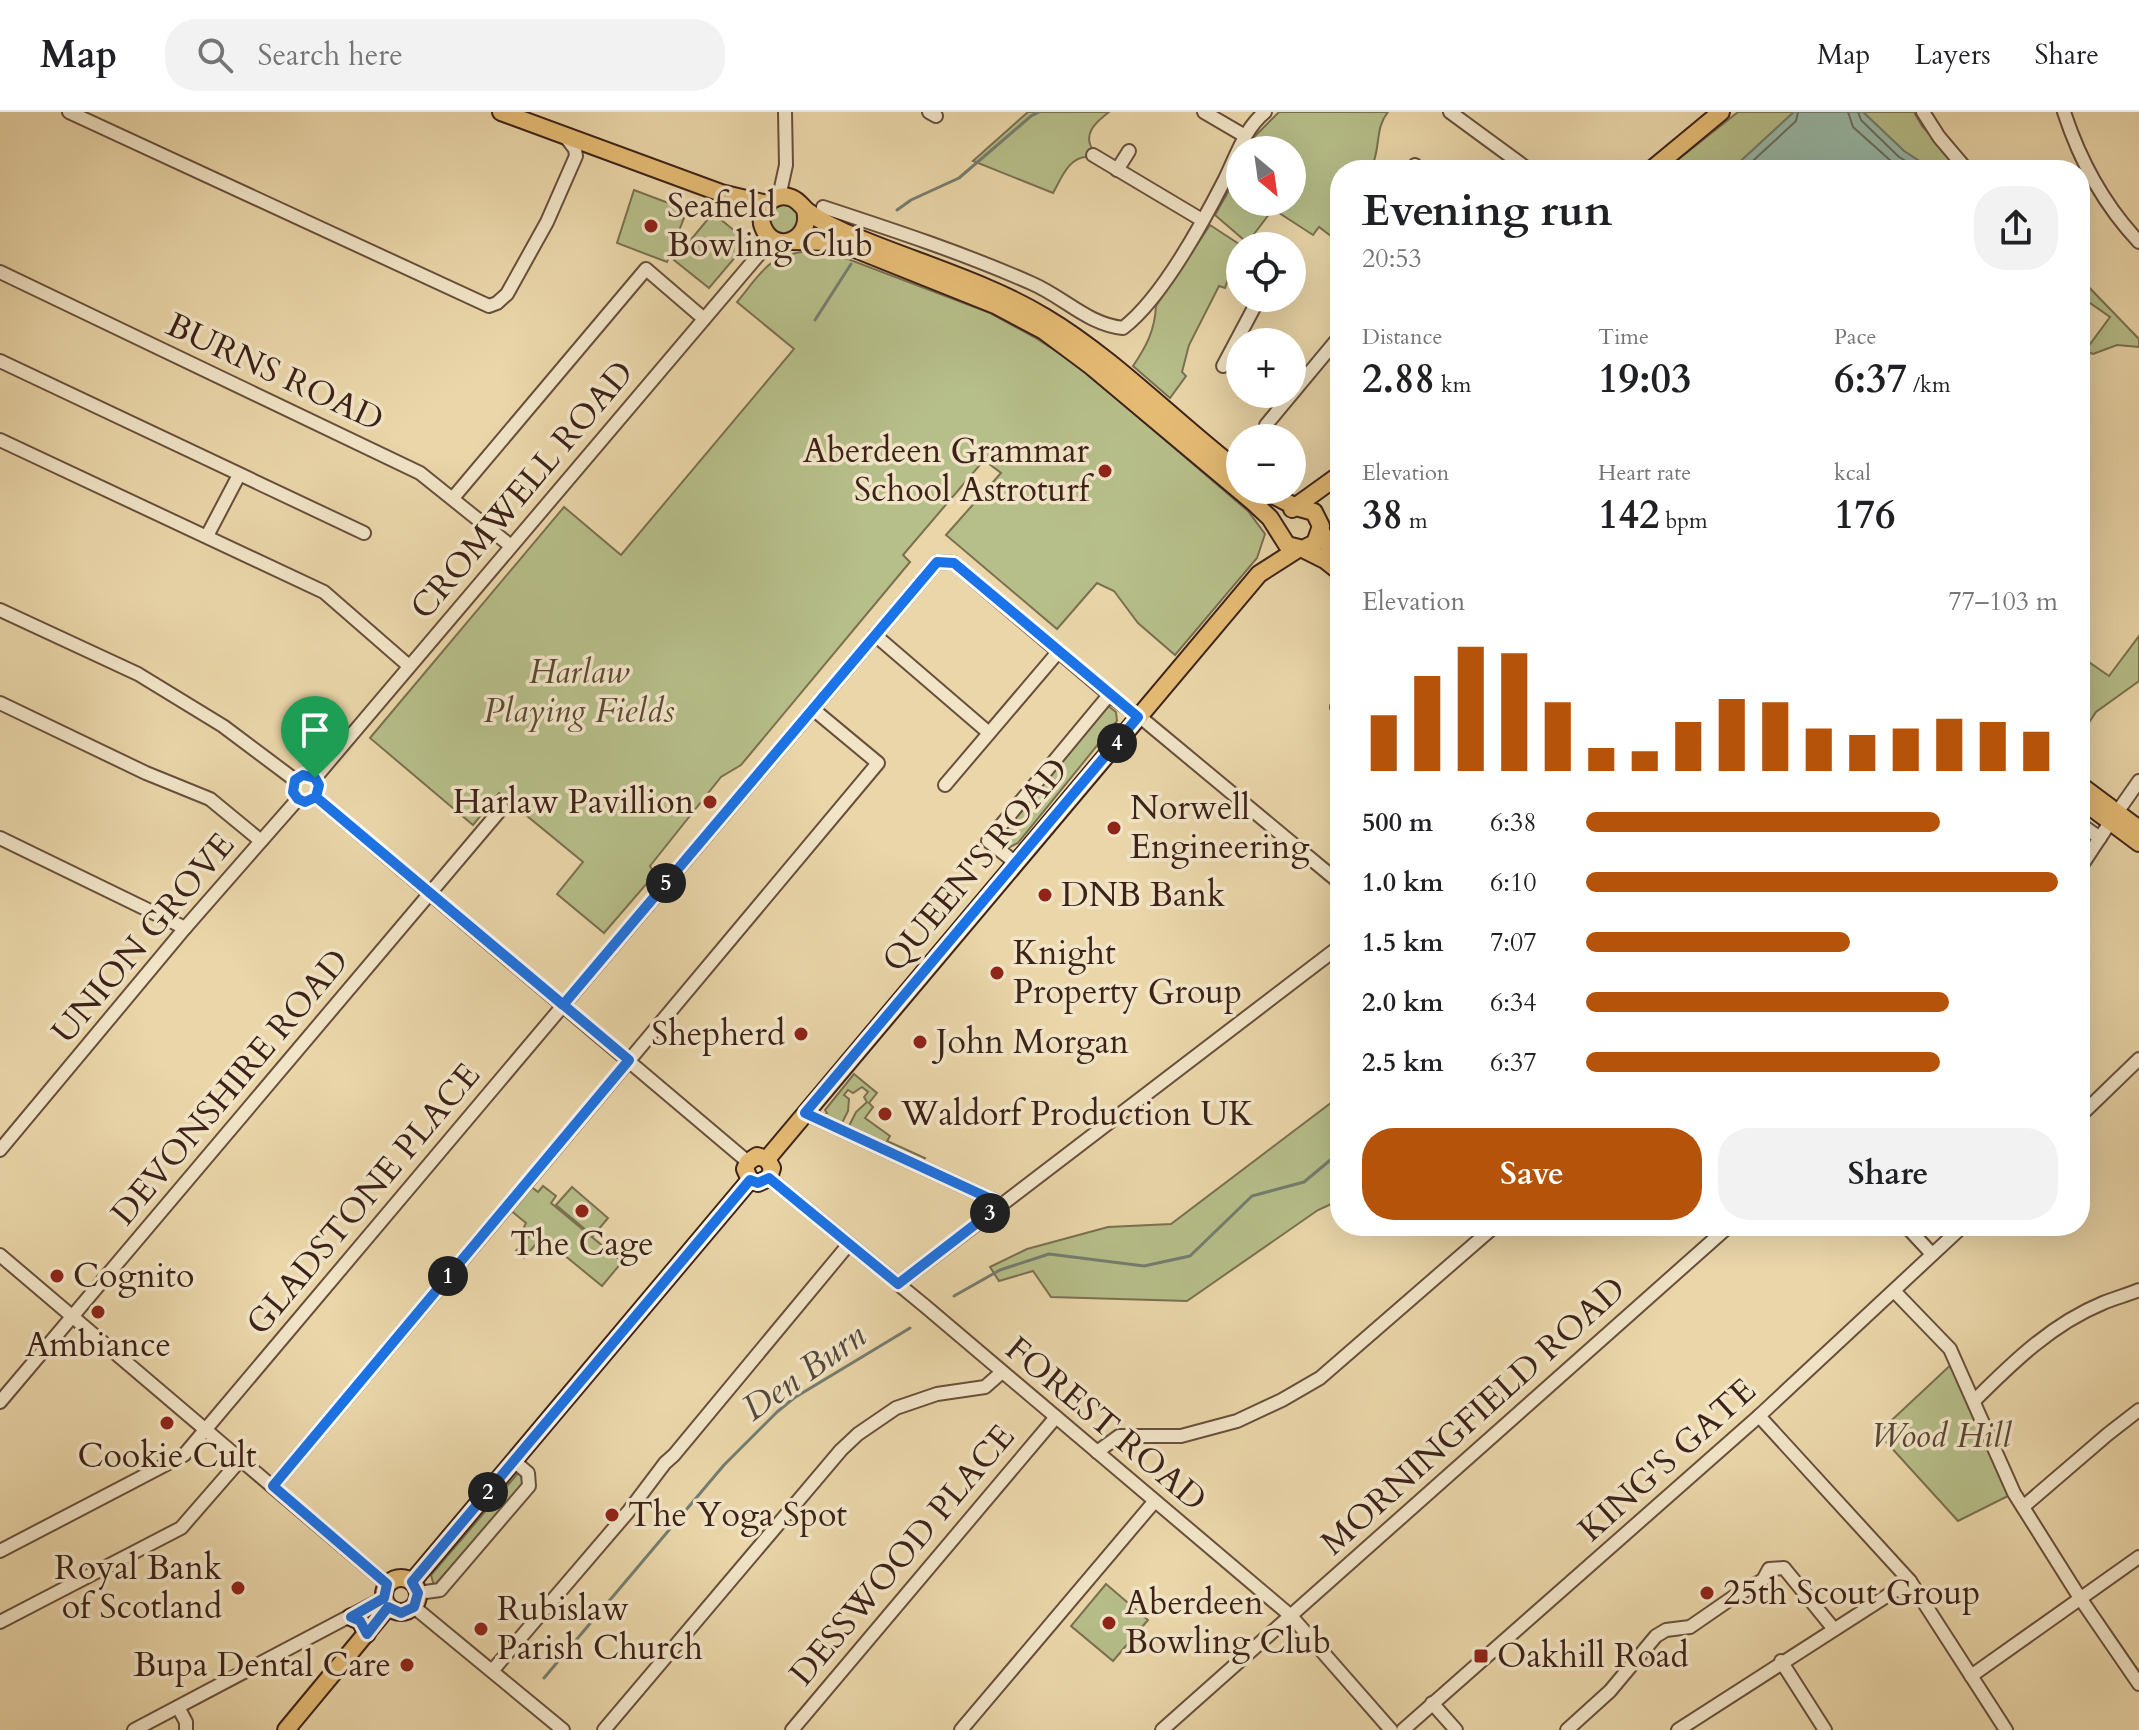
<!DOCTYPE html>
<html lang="en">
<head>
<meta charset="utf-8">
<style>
	body { margin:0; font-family:Cardo,serif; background:#f2f2f2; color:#202124; height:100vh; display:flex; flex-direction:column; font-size:30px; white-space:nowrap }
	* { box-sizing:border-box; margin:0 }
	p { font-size:26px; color:#757577 }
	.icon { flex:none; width:44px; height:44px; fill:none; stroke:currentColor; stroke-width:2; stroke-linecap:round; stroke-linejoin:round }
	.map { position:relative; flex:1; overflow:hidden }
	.drawer { position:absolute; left:1330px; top:48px; width:760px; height:1076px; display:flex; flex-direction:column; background:#fff; border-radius:32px; box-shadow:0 8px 32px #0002 }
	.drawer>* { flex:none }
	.needle { width:52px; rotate:151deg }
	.tools { position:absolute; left:1226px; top:24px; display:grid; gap:16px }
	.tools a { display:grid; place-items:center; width:80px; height:80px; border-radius:50%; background:#fff; box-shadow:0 8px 32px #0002; font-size:40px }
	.pin { position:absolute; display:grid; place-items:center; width:68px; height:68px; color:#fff; margin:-82px -34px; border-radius:50% 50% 50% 0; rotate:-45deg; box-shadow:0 0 8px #0007 }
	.pin .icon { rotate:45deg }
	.km { position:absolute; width:40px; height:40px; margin:-20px; border-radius:50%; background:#222; color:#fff; font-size:22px; line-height:40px; text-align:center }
	.round { display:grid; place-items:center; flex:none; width:84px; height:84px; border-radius:32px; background:#f2f2f2 }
	.head { display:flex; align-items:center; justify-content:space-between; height:136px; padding:0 32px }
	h1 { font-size:44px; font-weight:700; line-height:60px }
	.metrics { display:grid; grid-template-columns:repeat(3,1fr); gap:12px; height:136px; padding:8px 32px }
	.metrics div { display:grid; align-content:center }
	.metrics b { font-size:40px; font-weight:700 }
	.metrics small { font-size:22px; font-weight:400 }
	.metrics p { font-size:22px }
	.chart { height:224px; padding:16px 32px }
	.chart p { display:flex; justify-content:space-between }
	.chart svg { width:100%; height:144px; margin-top:8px; stroke:#b45309; stroke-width:6 }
	.cta { display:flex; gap:16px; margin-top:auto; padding:16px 32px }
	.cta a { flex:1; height:92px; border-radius:32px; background:#b45309; color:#fff; font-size:32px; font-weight:700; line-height:92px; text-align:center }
	.cta a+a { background:#f2f2f2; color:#202124 }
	ul { padding:0 32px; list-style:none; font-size:26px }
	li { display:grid; grid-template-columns:128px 96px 1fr; align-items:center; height:60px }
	li i { height:20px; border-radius:10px; background:#b45309 }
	header { display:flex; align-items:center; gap:48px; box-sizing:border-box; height:112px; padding:0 40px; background:#fff; border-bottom:2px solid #e0e0e0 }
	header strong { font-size:38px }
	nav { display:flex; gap:44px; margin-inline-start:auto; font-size:28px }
	.search { width:560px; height:72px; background:#f2f2f2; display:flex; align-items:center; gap:20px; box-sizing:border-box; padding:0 28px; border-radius:32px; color:#757577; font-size:30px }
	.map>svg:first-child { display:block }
	.green { fill:#b6be89; stroke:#7a7050; stroke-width:2 }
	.water { fill:#98b9a9; stroke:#747d6f; stroke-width:2 }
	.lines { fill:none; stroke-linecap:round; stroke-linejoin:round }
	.shore { stroke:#6a6e60; stroke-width:2 }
	.stream { stroke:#747d6f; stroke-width:3 }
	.minor-casing { stroke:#684f3c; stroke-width:16 }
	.major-casing { stroke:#3d2218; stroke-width:20 }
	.minor { stroke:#f1e4c7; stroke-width:12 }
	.major { stroke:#e5bb74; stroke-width:16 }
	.route-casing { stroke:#fff; stroke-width:16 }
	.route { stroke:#1a73e8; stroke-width:10 }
	.poi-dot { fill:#8f2418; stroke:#f1e4c7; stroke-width:3 }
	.labels { text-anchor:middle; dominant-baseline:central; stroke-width:7; stroke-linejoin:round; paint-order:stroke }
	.poi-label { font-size:34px; fill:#3d2218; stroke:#f1e4c7; text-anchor:start }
	.street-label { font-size:34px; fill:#3d2218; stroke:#f1e4c7 }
	.park-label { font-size:34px; font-style:italic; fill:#5b4934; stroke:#f1e4c7 }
	.water-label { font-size:36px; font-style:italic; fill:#54483c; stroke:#f1e4c7 }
</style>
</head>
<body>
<header>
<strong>Map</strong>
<div class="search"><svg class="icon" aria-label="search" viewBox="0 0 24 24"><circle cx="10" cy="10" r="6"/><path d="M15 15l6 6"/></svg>Search here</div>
<nav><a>Map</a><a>Layers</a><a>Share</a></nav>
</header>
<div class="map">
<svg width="2139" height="1618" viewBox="0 0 2139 1618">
	<rect width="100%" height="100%" fill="#ead6a9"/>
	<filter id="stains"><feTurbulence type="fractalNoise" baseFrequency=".0025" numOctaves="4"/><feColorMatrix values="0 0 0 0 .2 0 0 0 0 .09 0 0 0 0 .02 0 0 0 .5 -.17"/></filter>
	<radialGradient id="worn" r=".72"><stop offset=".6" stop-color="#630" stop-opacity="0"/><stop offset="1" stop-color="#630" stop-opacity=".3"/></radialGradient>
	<g class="green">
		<path d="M1028 0H1109C1096 10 1082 22 1093 38L1088 45C1069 44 1061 67 1053 81L973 49Z"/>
		<path d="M1279 0H1388C1376 15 1380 30 1374 49L1381 58H1340V131L1319 115 1313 123 1273 97 1251 126 1260 134H1251L1215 103 1232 73H1240V90H1292V38H1247L1252 27Z"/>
		<polygon points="1738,0 1794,0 1731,58 1688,58 1675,50"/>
		<polygon points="1863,0 1914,0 1922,14 1962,58 1933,58 1904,39"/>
		<polygon points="634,78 687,98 667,150 617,131"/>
		<circle cx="784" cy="107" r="15"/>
		<polygon points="713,101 748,130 709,176 674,148"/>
		<path d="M1210 113 1242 134H1240V141L1227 162 1229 164 1225 176 1219 174 1189 233 1182 260 1186 264 1170 286 1133 254C1146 235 1155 218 1156 194Z"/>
		<path d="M810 139 832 141 990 201 1034 225 1076 252 1248 399 1265 422 1257 446 1175 543 1138 511 1114 479 1097 471 1057 517 946 423 1001 361 984 348 903 443 910 450 741 653 721 665 650 754 655 762 604 821 557 782 583 750 499 681 473 713 370 626 564 395 621 443 794 237 737 190C762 160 767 143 810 139Z"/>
		<polygon points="2080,166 2139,227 2139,235 2117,233 2093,242 2085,239 2110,205 2080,184"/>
		<polygon points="2139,524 2139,569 2096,600 2080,624 2080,544 2109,564"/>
		<polygon points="1107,593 1116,600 1117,609 1018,731 1008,736 998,726"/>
		<polygon points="854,962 877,981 869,991 873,995 865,1006 890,1024 887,1029 925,1046 922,1049 851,1017 849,1014 856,1000 867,990 864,985 868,980 862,975 853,981 848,978 844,983 849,987 848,999 842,1011 824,1003 827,1001 825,998"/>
		<polygon points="1340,984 1340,1088 1318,1098 1187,1189 1051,1185 1033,1159 999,1169 990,1155 1027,1137 1108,1115 1171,1112"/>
		<polygon points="529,1073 538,1080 543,1074 556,1084 551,1091 622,1150 602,1174 542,1125 524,1146 516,1139 531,1122 524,1115 526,1111 509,1097"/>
		<polygon points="572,1075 608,1106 593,1124 556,1093"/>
		<polygon points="1956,1248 2014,1381 1958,1409 1878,1321"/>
		<polygon points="519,1360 524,1371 434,1474 431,1463"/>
		<polygon points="1106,1472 1148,1508 1113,1549 1071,1514"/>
	</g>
	<polygon class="water" points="1794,0 1863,0 1904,39 1933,58 1731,58"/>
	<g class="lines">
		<g class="shore">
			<polyline points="1848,0 1853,15 1901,58"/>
			<polyline points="1858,0 1861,8 1899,45 1921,58"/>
			<polyline points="1743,58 1796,9 1798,0"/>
		</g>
		<g class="stream">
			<polyline points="897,98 911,88 959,66 1031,4 1039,0"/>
			<polyline points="815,208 851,152"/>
			<polyline points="954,1184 1000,1158 1049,1142 1144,1154 1190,1144 1252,1084 1304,1070 1340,1040"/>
			<polyline points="544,1566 724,1353 777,1300 794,1286 910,1216"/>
		</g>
		<defs>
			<g id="minor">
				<polyline points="69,0 489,194 497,191 507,182 547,110 576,44 575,37 565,24"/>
				<polyline points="929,0 936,4"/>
				<polyline points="1204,0 1245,24"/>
				<polyline points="1450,0 1529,58"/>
				<polyline points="1923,0 1939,25 1967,58"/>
				<path d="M2064 0C2080 49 2103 92 2139 130"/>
				<polyline points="1093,43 1202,108"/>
				<polyline points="1415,53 1419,58"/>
				<polyline points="1117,58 1129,39"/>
				<polyline points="779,85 786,53 785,0"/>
				<path d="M823 95C893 118 963 141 1031 171 1064 185 1087 212 1123 216 1161 187 1202 112 1224 69 1236 45 1244 17 1265 0"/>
				<polyline points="0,160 420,361 511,434"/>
				<polyline points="0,249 364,421"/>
				<polyline points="1223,254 1257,190"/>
				<polyline points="1266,313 1340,224"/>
				<polyline points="0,328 324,480 409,554"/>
				<polyline points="453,386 646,157 703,206"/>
				<polyline points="207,424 239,363"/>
				<polyline points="0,498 138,562 223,614 295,668"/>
				<polyline points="875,523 989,621"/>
				<polyline points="0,591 146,661 210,687 261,729"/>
				<polyline points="1337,595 1340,591"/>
				<polyline points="315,666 772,127"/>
				<polyline points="945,673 1059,539"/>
				<polyline points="316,685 748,1050"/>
				<polyline points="2118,699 2139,669"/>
				<polyline points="2080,712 2100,726"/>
				<polyline points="0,726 185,816"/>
				<polyline points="1016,751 988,729 1109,583"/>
				<polyline points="2080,756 2111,709"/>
				<polyline points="805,1001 995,1089 999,1094"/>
				<polyline points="2080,1004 2139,947"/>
				<polyline points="0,1038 185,816 298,687"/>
				<polyline points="769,1066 925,1194 1291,1504 1391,1618"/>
				<polyline points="1906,1114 1932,1142"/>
				<polyline points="0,1143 387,1472"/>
				<polyline points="898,1172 1340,834"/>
				<polyline points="1894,1179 1950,1237 2014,1381 2080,1486 2139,1572"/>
				<path d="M1974 1289C2013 1250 2052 1212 2103 1191 2115 1186 2127 1183 2139 1178"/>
				<polyline points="0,1290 502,696"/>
				<polyline points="1759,1304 1910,1469 2006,1618"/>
				<polyline points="1097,1340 1119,1324 1181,1324 1237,1309 1282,1288 1320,1266 1495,1114"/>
				<polyline points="273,1374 878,651 813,597"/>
				<polyline points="2023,1395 2108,1322 2139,1298"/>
				<polyline points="0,1439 184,1343 937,450 954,451 1112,585 1145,609 1340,771"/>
				<polyline points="418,1481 440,1478 529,1374 528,1361 514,1349"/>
				<polyline points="414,1495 563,1618"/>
				<polyline points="0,1510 181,1416 241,1347"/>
				<polyline points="1781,1549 1825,1618"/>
				<polyline points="492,1559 628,1400 665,1351 674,1343 849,1132"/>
				<polyline points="1971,1564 2139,1445"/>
				<polyline points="1432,1591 1456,1618"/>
				<polyline points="178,1595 186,1610 186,1618"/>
				<polyline points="134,1618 384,1486"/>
				<polyline points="604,1618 841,1338 858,1322 896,1296 937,1282 985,1275 1002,1260"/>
				<polyline points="792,1618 1056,1305"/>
				<polyline points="961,1618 1154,1390"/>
				<polyline points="1162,1618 1729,1114"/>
				<polyline points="1403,1618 1759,1304 1963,1114"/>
				<polyline points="1567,1618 1610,1579 1656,1524 1666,1518 1690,1515 1732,1486 1763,1468 1769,1457 1784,1456 1833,1516"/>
				<polyline points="1678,1618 1910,1469"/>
			</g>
			<g id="major">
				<polyline points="501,0 721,81 767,92"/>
				<polyline points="1651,58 1721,0"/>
				<path d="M805 98C813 129 774 143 763 115 760 108 762 99 767 92 772 86 781 83 789 85 798 87 801 94 807 99 823 111 843 120 861 127 922 152 988 171 1045 205 1114 246 1176 311 1240 360"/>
				<polyline points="792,129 832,130 855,137 995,193 1044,219 1091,254 1252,389 1270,406 1287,433 1303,437 1315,431 1321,414 1314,400 1296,395 1263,378"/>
				<polyline points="1292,397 1335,366"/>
				<polyline points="1321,419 1328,433 1340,443"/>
				<polyline points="1303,437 1325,448 1340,460"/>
				<polyline points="2080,673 2139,717"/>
				<polyline points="2080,687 2139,731"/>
				<polyline points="767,1047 1259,462 1298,437"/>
				<polyline points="750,1068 745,1057 748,1050 757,1044 767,1047"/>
				<polyline points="750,1068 758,1071 769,1066 772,1056 767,1047"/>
				<circle cx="401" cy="1483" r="17"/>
				<polyline points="412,1470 750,1068"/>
				<polyline points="351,1505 360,1509 367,1522"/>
				<polyline points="286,1618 388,1495"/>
			</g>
		</defs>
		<use href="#minor" class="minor-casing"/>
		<use href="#major" class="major-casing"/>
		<use href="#minor" class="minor"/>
		<use href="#major" class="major"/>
	</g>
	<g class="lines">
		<defs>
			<polyline id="route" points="315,666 319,673 316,685 322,690 629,948 273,1374 387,1472 384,1486 351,1505 360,1509 367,1522 388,1495 401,1501 414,1495 418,1481 412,1470 750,1068 758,1071 769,1066 898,1172 999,1094 995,1089 805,1001 1138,605 954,451 937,450 563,893 316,685 305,690 298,687 293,680 295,668 303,663 315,666"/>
		</defs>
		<use href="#route" class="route-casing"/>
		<use href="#route" class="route"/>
	</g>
	<g class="poi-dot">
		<circle cx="651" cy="114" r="8"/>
		<circle cx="1105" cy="359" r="8"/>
		<circle cx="710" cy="690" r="8"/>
		<circle cx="1114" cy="716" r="8"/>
		<circle cx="1045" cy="783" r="8"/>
		<circle cx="997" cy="861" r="8"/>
		<circle cx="801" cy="922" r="8"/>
		<circle cx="920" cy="930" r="8"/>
		<circle cx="885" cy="1002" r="8"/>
		<circle cx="582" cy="1099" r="8"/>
		<circle cx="57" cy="1164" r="8"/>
		<circle cx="98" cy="1200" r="8"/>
		<circle cx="167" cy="1311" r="8"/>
		<circle cx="612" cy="1403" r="8"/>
		<circle cx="238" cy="1476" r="8"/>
		<circle cx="1707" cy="1481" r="8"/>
		<circle cx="1109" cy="1511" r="8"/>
		<circle cx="481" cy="1517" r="8"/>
		<rect x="1473" y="1536" width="16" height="16" rx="4"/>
		<circle cx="407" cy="1553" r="8"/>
	</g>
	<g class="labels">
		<g class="poi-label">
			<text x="667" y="94">Seafield<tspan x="667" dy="39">Bowling Club</tspan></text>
			<text x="1089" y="339" text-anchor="end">Aberdeen Grammar<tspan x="1089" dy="39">School Astroturf</tspan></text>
			<text x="694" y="690" text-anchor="end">Harlaw Pavillion</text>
			<text x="1130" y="696">Norwell<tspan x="1130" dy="39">Engineering</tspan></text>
			<text x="1061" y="783">DNB Bank</text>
			<text x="1013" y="841">Knight<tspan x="1013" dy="39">Property Group</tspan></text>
			<text x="785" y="922" text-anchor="end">Shepherd</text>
			<text x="936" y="930">John Morgan</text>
			<text x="901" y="1002">Waldorf Production UK</text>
			<text x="582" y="1132" text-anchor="middle">The Cage</text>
			<text x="73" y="1164">Cognito</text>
			<text x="98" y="1233" text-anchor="middle">Ambiance</text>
			<text x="167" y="1344" text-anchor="middle">Cookie Cult</text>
			<text x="628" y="1403">The Yoga Spot</text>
			<text x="222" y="1456" text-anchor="end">Royal Bank<tspan x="222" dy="39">of Scotland</tspan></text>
			<text x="1723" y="1481">25th Scout Group</text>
			<text x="1125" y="1491">Aberdeen<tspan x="1125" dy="39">Bowling Club</tspan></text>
			<text x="497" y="1497">Rubislaw<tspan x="497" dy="39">Parish Church</tspan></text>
			<text x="1497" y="1544">Oakhill Road</text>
			<text x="391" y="1553" text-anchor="end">Bupa Dental Care</text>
		</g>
		<g class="street-label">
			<text transform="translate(275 260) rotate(25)">BURNS ROAD</text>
			<text transform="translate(522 378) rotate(-50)">CROMWELL ROAD</text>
			<text transform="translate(975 753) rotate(-50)">QUEEN'S ROAD</text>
			<text transform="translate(143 826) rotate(-50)">UNION GROVE</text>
			<text transform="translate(230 975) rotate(-50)">DEVONSHIRE ROAD</text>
			<text transform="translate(363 1087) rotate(-50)">GLADSTONE PLACE</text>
			<text transform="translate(1473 1304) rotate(-42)">MORNINGFIELD ROAD</text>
			<text transform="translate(1106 1312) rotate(40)">FOREST ROAD</text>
			<text transform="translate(1667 1348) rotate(-42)">KING'S GATE</text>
			<text transform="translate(902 1443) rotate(-50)">DESSWOOD PLACE</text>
		</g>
		<g class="park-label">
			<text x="579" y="560">Harlaw<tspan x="579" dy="39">Playing Fields</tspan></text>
			<text x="1941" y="1324">Wood Hill</text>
		</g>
		<g class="water-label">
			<text transform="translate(804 1260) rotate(-35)">Den Burn</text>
		</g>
	</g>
	<rect width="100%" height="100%" filter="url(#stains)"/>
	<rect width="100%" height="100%" fill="url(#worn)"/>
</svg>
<div class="tools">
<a><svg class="needle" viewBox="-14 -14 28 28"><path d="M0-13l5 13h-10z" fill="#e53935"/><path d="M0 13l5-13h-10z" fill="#757577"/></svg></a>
<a><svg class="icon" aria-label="locate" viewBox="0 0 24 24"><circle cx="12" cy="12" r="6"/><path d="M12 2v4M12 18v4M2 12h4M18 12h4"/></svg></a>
<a>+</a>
<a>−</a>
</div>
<div class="pin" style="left:315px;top:666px;background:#1e9e55"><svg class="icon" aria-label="arrive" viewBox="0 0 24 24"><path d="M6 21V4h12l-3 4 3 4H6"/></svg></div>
<b class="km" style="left:448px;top:1164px">1</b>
<b class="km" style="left:488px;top:1380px">2</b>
<b class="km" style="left:990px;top:1101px">3</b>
<b class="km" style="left:1117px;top:631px">4</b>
<b class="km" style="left:666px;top:771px">5</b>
<section class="drawer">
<div class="head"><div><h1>Evening run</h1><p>20:53</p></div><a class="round"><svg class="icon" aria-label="share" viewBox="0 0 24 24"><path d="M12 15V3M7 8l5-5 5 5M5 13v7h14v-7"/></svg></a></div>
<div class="metrics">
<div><p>Distance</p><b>2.88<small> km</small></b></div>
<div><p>Time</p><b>19:03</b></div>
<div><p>Pace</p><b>6:37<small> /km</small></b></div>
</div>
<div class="metrics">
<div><p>Elevation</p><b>38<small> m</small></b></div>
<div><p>Heart rate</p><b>142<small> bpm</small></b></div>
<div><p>kcal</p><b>176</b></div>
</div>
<div class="chart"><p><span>Elevation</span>77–103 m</p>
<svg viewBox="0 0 160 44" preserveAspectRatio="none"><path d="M5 44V27M15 44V15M25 44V6M35 44V8M45 44V23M55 44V37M65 44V38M75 44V29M85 44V22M95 44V23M105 44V31M115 44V33M125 44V31M135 44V28M145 44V29M155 44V32"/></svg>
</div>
<ul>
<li><b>500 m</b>6:38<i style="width:75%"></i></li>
<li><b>1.0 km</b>6:10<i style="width:100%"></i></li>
<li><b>1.5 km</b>7:07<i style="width:56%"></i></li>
<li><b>2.0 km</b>6:34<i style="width:77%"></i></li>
<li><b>2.5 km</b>6:37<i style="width:75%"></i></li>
</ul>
<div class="cta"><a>Save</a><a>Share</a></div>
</section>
</div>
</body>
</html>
